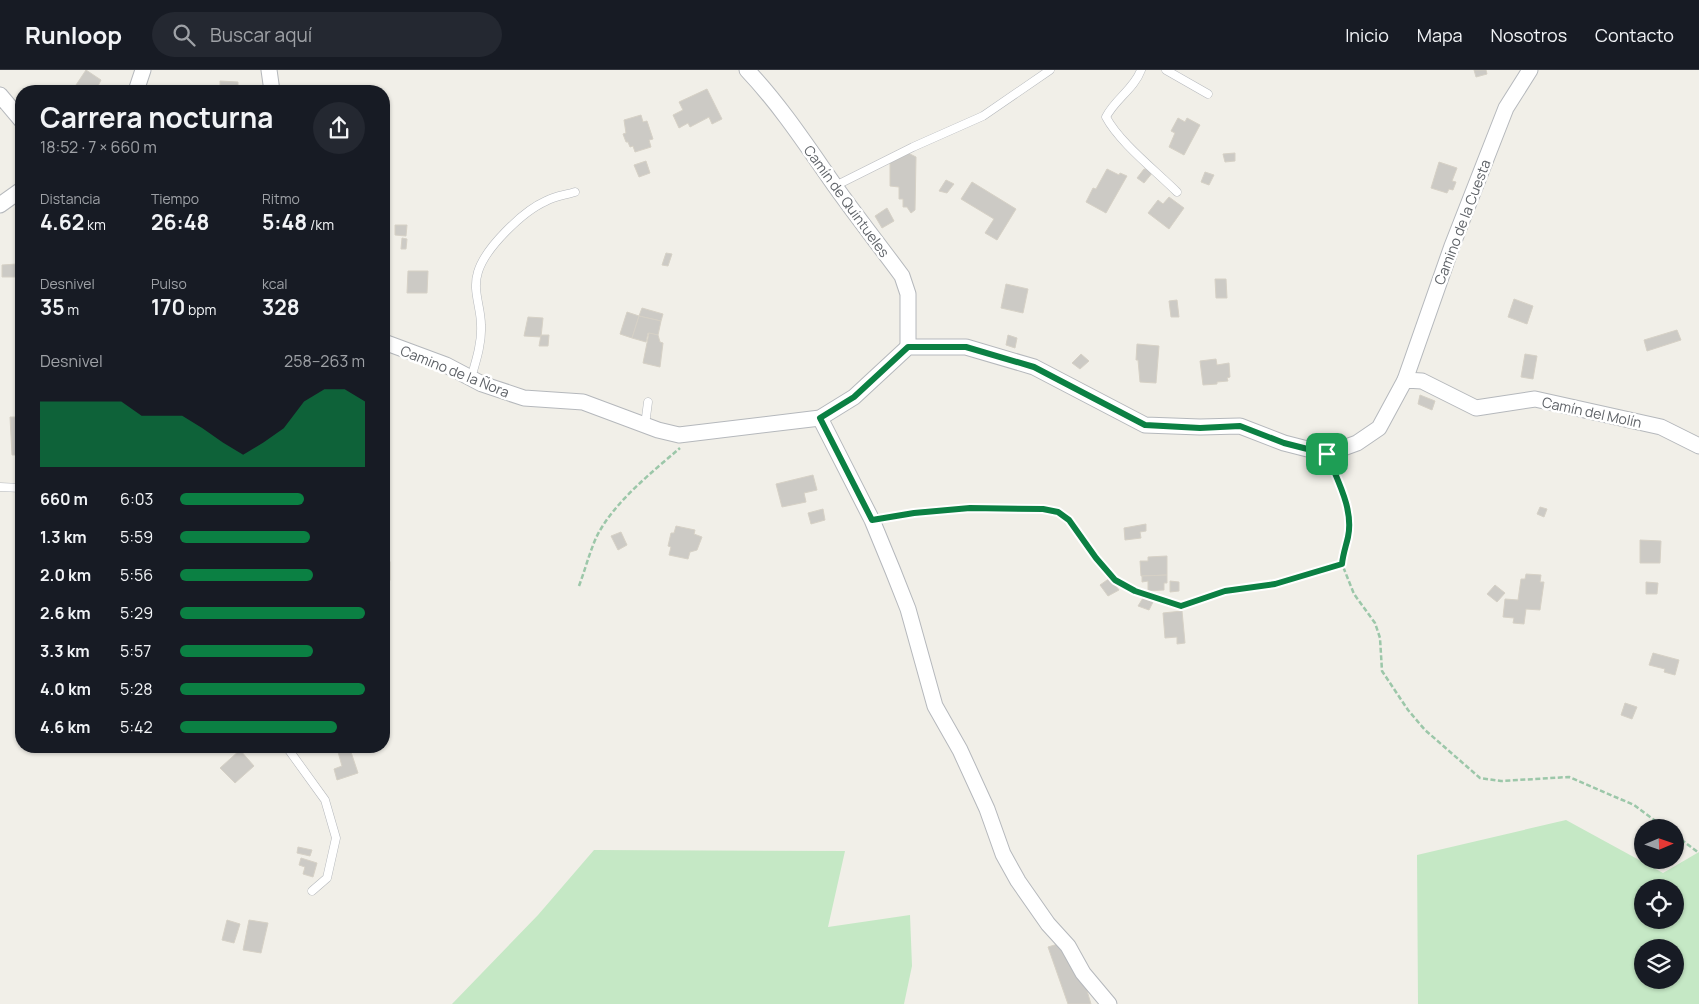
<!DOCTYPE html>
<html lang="es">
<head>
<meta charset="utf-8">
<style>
	body { margin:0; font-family:Manrope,sans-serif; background:#242831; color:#f1f3f6; height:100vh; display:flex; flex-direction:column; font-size:19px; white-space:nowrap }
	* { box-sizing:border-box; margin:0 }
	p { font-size:16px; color:#9ea1a6 }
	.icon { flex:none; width:28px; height:28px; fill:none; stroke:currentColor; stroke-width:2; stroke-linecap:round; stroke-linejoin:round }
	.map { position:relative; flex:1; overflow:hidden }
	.side { position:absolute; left:15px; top:15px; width:375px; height:668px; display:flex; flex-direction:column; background:#171b24; border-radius:20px; box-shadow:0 1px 4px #0004 }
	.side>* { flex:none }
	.needle { width:32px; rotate:88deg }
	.controls { position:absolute; left:1634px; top:749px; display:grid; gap:10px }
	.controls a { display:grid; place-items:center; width:50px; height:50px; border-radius:50%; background:#171b24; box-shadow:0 1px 4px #0004; font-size:25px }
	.pin { position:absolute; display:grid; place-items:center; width:42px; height:42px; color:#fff; margin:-21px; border-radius:10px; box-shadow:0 2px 8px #0006 }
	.round { display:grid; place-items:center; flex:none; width:52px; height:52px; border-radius:26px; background:#242831 }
	.overview { display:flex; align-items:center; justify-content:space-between; height:85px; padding:0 25px }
	h1 { font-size:28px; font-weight:700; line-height:38px }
	.metrics { display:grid; grid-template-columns:repeat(3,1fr); gap:8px; height:85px; padding:5px 25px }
	.metrics div { display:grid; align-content:center }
	.metrics b { font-size:21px; font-weight:700 }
	.metrics small { font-size:14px; font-weight:400 }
	.metrics p { font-size:14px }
	.chart { height:140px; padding:10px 25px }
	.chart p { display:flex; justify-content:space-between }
	.chart svg { width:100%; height:90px; margin-top:5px; fill:#0b8043; opacity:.7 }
	ul { padding:0 25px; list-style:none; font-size:16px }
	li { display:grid; grid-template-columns:80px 60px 1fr; align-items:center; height:38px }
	li i { height:12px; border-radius:6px; background:#0b8043 }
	header { display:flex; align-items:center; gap:30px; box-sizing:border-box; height:70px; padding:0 25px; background:#171b24; border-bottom:1px solid #363941 }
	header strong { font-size:24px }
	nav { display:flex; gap:28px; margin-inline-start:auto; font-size:18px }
	.search { width:350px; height:45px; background:#242831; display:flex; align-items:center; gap:12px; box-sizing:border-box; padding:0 18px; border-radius:28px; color:#9ea1a6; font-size:19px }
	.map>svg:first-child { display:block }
	.green { fill:#c5e8c5; fill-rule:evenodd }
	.building { fill:#cccac5; stroke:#d6d1c6 }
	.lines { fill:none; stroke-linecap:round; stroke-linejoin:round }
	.lane-casing { stroke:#b5b8bc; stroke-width:9 }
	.street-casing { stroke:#b5b8bc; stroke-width:17 }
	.path { stroke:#9cc7a9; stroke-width:2.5; stroke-dasharray:5 2.5; stroke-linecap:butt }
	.lane { stroke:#fff; stroke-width:8 }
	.street { stroke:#fff; stroke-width:15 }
	.route-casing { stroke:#fff; stroke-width:10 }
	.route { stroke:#0b8043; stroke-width:6 }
	.labels { text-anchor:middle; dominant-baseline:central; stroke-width:5; stroke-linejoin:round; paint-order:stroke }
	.street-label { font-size:14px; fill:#5f6368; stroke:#fff }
</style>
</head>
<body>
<header>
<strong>Runloop</strong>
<div class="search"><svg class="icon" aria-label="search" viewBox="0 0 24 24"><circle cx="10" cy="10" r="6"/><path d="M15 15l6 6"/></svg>Buscar aquí</div>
<nav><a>Inicio</a><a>Mapa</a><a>Nosotros</a><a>Contacto</a></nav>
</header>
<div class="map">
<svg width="1699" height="934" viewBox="0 0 1699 934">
	<rect width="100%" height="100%" fill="#f1efe8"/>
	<g class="green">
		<path d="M1566 750 1663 803 1699 782V934H1418L1417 785ZM1642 818H1675V850H1642ZM1642 878H1675V910H1642Z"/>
		<polygon points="594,780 845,781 828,857 910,845 912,896 904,934 452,934 538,845"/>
	</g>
	<g class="building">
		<polygon points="86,0 101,10 98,16 106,21 72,21"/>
		<polygon points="1474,0 1486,0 1487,4 1476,7"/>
		<polygon points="220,11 238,12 238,19 240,19 240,21 220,21"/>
		<polygon points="707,19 722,49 712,54 709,47 690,57 688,53 679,58 673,45 683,40 679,32"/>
		<polygon points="641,45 643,52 647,51 653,69 649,70 651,77 635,82 633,76 630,77 628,72 626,72 623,64 626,63 624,50"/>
		<polygon points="1178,48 1185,52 1187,48 1200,55 1184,85 1169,77 1175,63 1171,61"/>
		<polygon points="908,83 916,87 915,140 911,143 907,137 903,137 903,129 899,129 899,117 890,116 890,92"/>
		<polygon points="1235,83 1235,91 1225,92 1223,84"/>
		<polygon points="646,91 650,103 639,107 634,95"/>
		<polygon points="1439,92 1457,98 1452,111 1456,112 1453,120 1449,119 1447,123 1431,118"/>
		<polygon points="1107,99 1119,105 1120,103 1127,106 1106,143 1086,132 1093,118 1096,119"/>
		<polygon points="1144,99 1149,99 1153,102 1144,113 1137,108"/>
		<polygon points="1205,102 1214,105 1209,115 1201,112"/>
		<polygon points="946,110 954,114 947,123 939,121"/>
		<polygon points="972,112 1016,139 997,170 985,163 994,149 961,129"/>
		<polygon points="1169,127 1184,138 1169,159 1148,143 1158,130 1163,134"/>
		<polygon points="887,138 894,151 882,158 875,146"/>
		<polygon points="395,155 407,155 406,166 395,165"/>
		<polygon points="402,168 407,169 406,179 401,179"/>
		<polygon points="666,183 672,184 668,196 662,195"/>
		<rect x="17" y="194" width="4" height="13"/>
		<polygon points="17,194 17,207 2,207 2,195"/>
		<polygon points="408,201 428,201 427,223 407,223"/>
		<polygon points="1215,209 1226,209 1227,228 1216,228"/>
		<polygon points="1006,214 1028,219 1023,243 1001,238"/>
		<polygon points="1514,229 1533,236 1527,254 1508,247"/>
		<polygon points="1177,230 1179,247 1171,247 1169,231"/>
		<polygon points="642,238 663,244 661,251 639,246"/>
		<polygon points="627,242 639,246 632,268 620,264"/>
		<polygon points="639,246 661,251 658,265 648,263 646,272 632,268"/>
		<polygon points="528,247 543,248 541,267 524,266"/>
		<polygon points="1677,260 1681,270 1647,281 1644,270"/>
		<polygon points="649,263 658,265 660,272 663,273 660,297 643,293"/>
		<polygon points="541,265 549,265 548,276 539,276"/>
		<polygon points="1008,265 1017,268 1015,278 1006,275"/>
		<polygon points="1137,274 1159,276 1156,313 1140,312 1138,290 1136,290"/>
		<polygon points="1081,284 1089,291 1080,299 1072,293"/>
		<polygon points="1525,284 1537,286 1533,309 1521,307"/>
		<polygon points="1216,289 1217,295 1229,293 1230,307 1227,308 1228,311 1217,312 1217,314 1203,315 1200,291"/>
		<polygon points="1420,325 1435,331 1432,340 1418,334"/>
		<polygon points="10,347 21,347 21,385 12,385"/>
		<polygon points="813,405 817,420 804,423 806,432 782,437 776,414"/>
		<polygon points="1540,437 1547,439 1544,447 1537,444"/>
		<polygon points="823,439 825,450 811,454 808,443"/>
		<polygon points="1146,454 1146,461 1140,462 1141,468 1125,470 1124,458"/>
		<polygon points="676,456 695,460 694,464 702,467 697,480 690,482 688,489 669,485 671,477 668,476 671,463 674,463"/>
		<polygon points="621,462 627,475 618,480 611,466"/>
		<polygon points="1640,470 1661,471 1660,493 1640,493"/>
		<polygon points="1167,486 1167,505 1141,506 1140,491 1148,491 1148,487"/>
		<rect x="385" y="492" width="5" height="18"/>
		<polygon points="1526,504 1541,505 1540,512 1544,512 1540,540 1526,539 1524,554 1513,553 1514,548 1503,547 1505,529 1518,530 1521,509 1525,509"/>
		<polygon points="1167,505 1167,513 1164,513 1164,520 1148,521 1148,511 1142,512 1142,506"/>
		<polygon points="1110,508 1119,520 1108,526 1100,515"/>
		<polygon points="1170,511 1179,512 1179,521 1170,522"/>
		<polygon points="1646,512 1658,513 1657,524 1646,524"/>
		<polygon points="1495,515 1505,523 1497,532 1487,524"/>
		<polygon points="1143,528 1153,532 1149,540 1138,536"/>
		<polygon points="1182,541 1185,573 1177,574 1177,567 1165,568 1163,543"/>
		<polygon points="1653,583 1679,590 1675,605 1664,602 1665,599 1649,595"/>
		<polygon points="384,630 389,630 389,645 384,646"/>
		<polygon points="1625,633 1637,637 1632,649 1621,645"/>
		<polygon points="350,679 358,703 337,710 334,699 342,696 338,682"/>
		<polygon points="240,680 254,696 235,713 220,698"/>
		<polygon points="298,777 312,780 310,786 297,783"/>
		<polygon points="301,788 317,793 313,807 303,804 305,797 299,795"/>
		<polygon points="227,850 240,854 234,873 222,870"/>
		<polygon points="249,850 268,853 261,883 243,880"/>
		<polygon points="1058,874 1085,914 1091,934 1068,934 1048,877"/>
	</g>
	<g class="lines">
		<defs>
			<g id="lane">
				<path d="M1141 0C1134 19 1115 29 1106 47 1119 72 1156 101 1177 122"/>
				<polyline points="1166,0 1208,24"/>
				<polyline points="835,116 913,77 983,46 1050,0"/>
				<path d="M471 308C476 291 482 273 481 255 481 237 472 220 478 202 485 178 523 141 546 131 555 126 566 125 575 122"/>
				<polyline points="645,355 648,332"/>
				<polyline points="0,417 21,418"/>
				<polyline points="286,676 325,730 336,768 327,808 312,821"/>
			</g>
			<g id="street">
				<polyline points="269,0 272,21"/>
				<path d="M747 0C781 36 807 76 835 116 857 147 880 176 902 206L908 224V277"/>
				<polyline points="136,21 143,0"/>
				<polyline points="0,25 21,50"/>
				<polyline points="0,135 21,120"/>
				<polyline points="384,272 446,295 482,314 524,328 583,332 658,360 679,365 820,348 854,327 908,277 966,277 1034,297 1145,355 1200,357 1240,356 1284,373 1327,384 1357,373 1379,358 1405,310 1422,311 1476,338 1535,329 1661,357 1699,376"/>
				<polyline points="1405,310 1452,176 1506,38 1530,0"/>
				<polyline points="820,348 872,450 893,501 908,539 935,636 960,680 987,739 1003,784 1018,811 1048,854 1068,876 1083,903 1109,934"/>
			</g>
		</defs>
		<use href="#lane" class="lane-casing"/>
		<use href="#street" class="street-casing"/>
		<g class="path">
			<polyline points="1332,397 1347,434 1349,449 1349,467 1343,481 1342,494 1354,524 1375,553 1380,568 1382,601 1408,640 1425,660 1480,708 1501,711 1569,707 1634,735 1665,758"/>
			<polyline points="885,447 969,438 1043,439 1058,442 1069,450 1096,488 1115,510 1135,521 1181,536 1225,521 1275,514 1342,494"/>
			<path d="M579 516C585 500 589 484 596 468 612 434 651 403 680 378"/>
			<polyline points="1675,765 1699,783"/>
		</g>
		<use href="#lane" class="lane"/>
		<use href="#street" class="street"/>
	</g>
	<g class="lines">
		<defs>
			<path id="route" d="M908 277H966L1034 297 1145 355 1200 358 1240 356 1284 373 1327 384C1337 410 1354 439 1348 467 1346 476 1343 484 1342 494L1275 514 1225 521 1181 536 1135 521 1115 510 1096 488 1069 450 1058 442 1043 439 970 438 914 443 872 450 820 348 854 327Z"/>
		</defs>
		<use href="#route" class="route-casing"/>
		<use href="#route" class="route"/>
	</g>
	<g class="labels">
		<g class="street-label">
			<text transform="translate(847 131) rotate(54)">Camín de Quintueles</text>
			<text transform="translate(1462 152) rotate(-69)">Camino de la Cuesta</text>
			<text transform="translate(455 301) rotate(22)">Camino de la Ñora</text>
			<text transform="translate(1592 342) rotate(12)">Camín del Molín</text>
		</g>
	</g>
</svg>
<div class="controls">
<a><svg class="needle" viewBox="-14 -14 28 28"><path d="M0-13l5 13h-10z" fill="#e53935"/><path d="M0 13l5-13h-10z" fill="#9ea1a6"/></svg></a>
<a><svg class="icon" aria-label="locate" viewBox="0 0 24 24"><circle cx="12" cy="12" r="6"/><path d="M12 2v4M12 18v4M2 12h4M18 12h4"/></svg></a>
<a><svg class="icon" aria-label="layers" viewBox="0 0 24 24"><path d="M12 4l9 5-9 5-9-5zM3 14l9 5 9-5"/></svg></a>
</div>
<div class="pin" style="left:1327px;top:384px;background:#1e9e55"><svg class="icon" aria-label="arrive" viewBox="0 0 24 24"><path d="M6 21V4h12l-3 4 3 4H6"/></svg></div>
<section class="side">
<div class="overview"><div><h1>Carrera nocturna</h1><p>18:52 · 7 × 660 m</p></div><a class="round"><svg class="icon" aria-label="share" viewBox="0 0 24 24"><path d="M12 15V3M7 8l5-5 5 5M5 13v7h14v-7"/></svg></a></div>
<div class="metrics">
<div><p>Distancia</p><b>4.62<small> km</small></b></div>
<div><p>Tiempo</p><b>26:48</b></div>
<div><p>Ritmo</p><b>5:48<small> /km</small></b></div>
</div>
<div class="metrics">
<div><p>Desnivel</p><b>35<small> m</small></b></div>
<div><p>Pulso</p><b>170<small> bpm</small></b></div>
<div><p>kcal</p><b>328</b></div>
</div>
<div class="chart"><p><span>Desnivel</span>258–263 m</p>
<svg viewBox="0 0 160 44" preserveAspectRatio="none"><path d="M0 44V12L10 12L20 12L30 12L40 12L50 19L60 19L70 19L80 25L90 32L100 38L110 32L120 25L130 12L140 6L150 6L160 12V44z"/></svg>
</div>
<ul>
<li><b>660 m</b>6:03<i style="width:67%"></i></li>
<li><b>1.3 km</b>5:59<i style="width:70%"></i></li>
<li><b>2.0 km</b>5:56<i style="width:72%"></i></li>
<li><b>2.6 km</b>5:29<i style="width:100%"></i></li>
<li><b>3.3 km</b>5:57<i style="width:72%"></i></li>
<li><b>4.0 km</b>5:28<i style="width:100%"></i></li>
<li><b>4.6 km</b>5:42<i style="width:85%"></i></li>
</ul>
</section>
</div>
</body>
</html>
